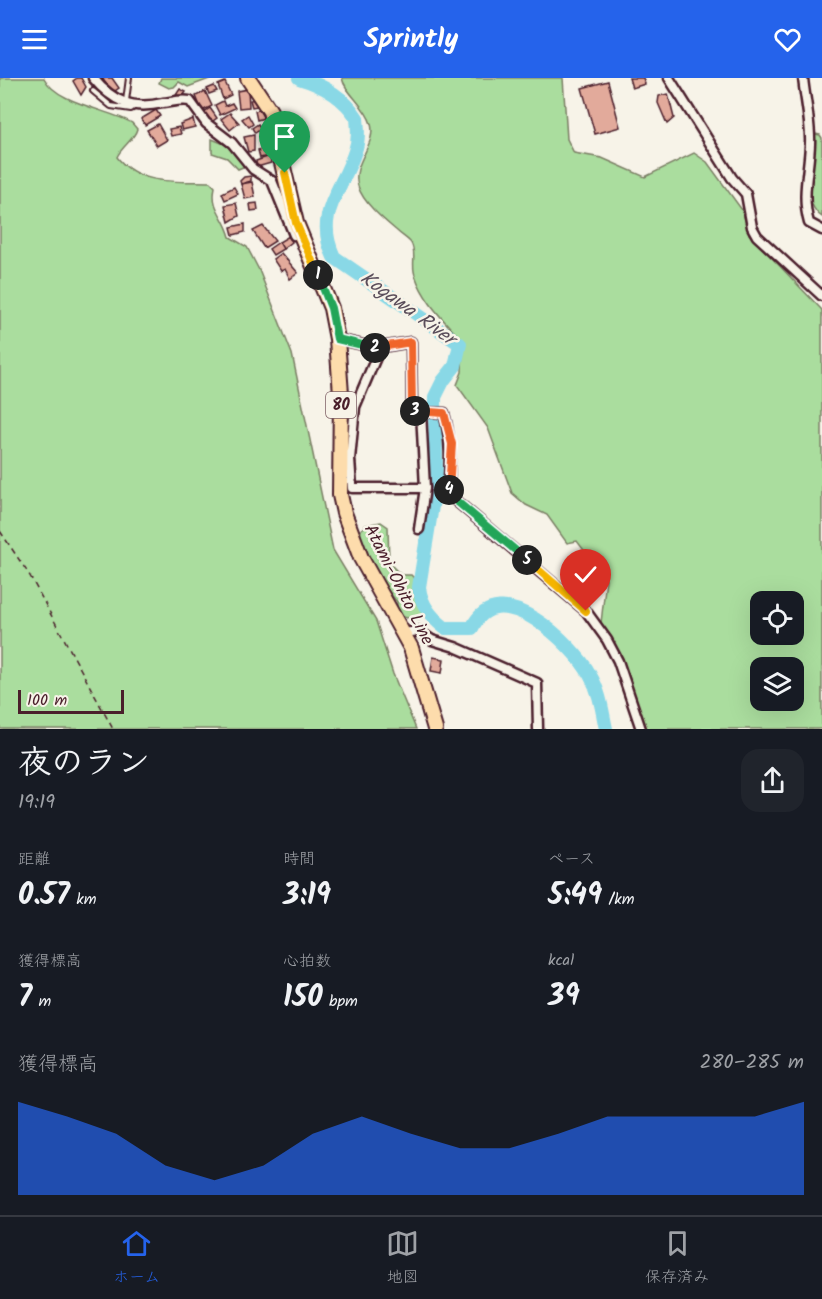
<!DOCTYPE html>
<html lang="ja">
<head>
<meta charset="utf-8">
<style>
	body { margin:0; font-family:Kalam,"Klee One",sans-serif; background:#20242c; color:#f1f3f6; height:100vh; display:flex; flex-direction:column; font-size:22px; white-space:nowrap }
	* { box-sizing:border-box; margin:0 }
	p { font-size:20px; color:#9ea1a6 }
	.icon { flex:none; width:33px; height:33px; fill:none; stroke:currentColor; stroke-width:2; stroke-linecap:round; stroke-linejoin:round }
	.map { position:relative; height:651px; overflow:hidden }
	.panel { display:flex; flex-direction:column; background:#171b24; flex:1 }
	.panel>* { flex:none }
	.fabs { position:absolute; left:750px; top:513px; display:grid; gap:12px }
	.fabs a { display:grid; place-items:center; width:54px; height:54px; border-radius:12px; background:#171b24; box-shadow:0 6px 24px #0002; font-size:30px }
	.scale { position:absolute; left:18px; bottom:15px; width:106px; box-sizing:border-box; padding-left:6px; border:3px solid #4a1f2b; border-top:0; font-size:16px; line-height:21px; white-space:nowrap; color:#4a1f2b; -webkit-text-stroke:4px #f7f3e8; paint-order:stroke }
	.pin { position:absolute; display:grid; place-items:center; width:51px; height:51px; color:#fff; margin:-62px -26px; border-radius:50% 50% 50% 0; rotate:-45deg; box-shadow:0 0 6px #0007 }
	.pin .icon { rotate:45deg }
	.km { position:absolute; width:30px; height:30px; margin:-15px; border-radius:50%; background:#222; color:#fff; font-size:16px; line-height:30px; text-align:center }
	.round { display:grid; place-items:center; flex:none; width:63px; height:63px; border-radius:18px; background:#20242c }
	.summary { display:flex; align-items:center; justify-content:space-between; height:102px; padding:0 18px }
	h1 { font-size:33px; font-weight:700; line-height:45px }
	.stats { display:grid; grid-template-columns:repeat(3,1fr); gap:9px; height:102px; padding:6px 18px }
	.stats div { display:grid; align-content:center }
	.stats b { font-size:30px; font-weight:700 }
	.stats small { font-size:16px; font-weight:400 }
	.stats p { font-size:16px }
	.chart { height:168px; padding:12px 18px }
	.chart p { display:flex; justify-content:space-between }
	.chart svg { width:100%; height:108px; margin-top:6px; fill:#2563eb; opacity:.7 }
	header { display:flex; justify-content:space-between; align-items:center; height:78px; padding:0 18px; background:#2563eb; color:#fff; font-size:27px; font-weight:700 }
	.menu { display:flex; justify-content:space-around; align-items:center; height:84px; border-top:2px solid #363941; background:#171b24; font-size:16px; color:#9ea1a6 }
	.menu a { display:grid; justify-items:center; gap:3px }
	.menu .selected { color:#2563eb }
	.map>svg:first-child { display:block }
	.green { fill:#aadd9e; stroke:#7a7e64; stroke-width:1.5; fill-rule:evenodd }
	.lines { fill:none; stroke-linecap:round; stroke-linejoin:round }
	.river { stroke:#89d8e6; stroke-width:14 }
	.building { fill:#e2aa9b; stroke:#4a1f2b; stroke-width:1.5 }
	.lane-casing { stroke:#4a1f2b; stroke-width:8 }
	.street-casing { stroke:#4a1f2b; stroke-width:13 }
	.primary-casing { stroke:#4a1f2b; stroke-width:18 }
	.path { stroke:#4a1f2b; stroke-width:1.5; stroke-dasharray:6 4.5; stroke-linecap:butt }
	.lane { stroke:#f7f3e8; stroke-width:4 }
	.street { stroke:#f7f3e8; stroke-width:8 }
	.primary { stroke:#fddcac; stroke-width:14 }
	.split-1-casing { stroke:#fff; stroke-width:12 }
	.split-2-casing { stroke:#fff; stroke-width:12 }
	.split-3-casing { stroke:#fff; stroke-width:12 }
	.split-4-casing { stroke:#fff; stroke-width:12 }
	.split-5-casing { stroke:#fff; stroke-width:12 }
	.split-6-casing { stroke:#fff; stroke-width:12 }
	.split-1 { stroke:#f5b400; stroke-width:8 }
	.split-2 { stroke:#22a559; stroke-width:8 }
	.split-3 { stroke:#f0652b; stroke-width:8 }
	.split-4 { stroke:#f0652b; stroke-width:8 }
	.split-5 { stroke:#22a559; stroke-width:8 }
	.split-6 { stroke:#f5b400; stroke-width:8 }
	.labels { text-anchor:middle; dominant-baseline:central; stroke-width:5; stroke-linejoin:round; paint-order:stroke }
	.shield { fill:#f7f3e8; stroke:#7e5f64; stroke-width:1.5 }
	.shield-label { font-size:16px; font-weight:bold; fill:#4a1f2b }
	.street-label { font-size:18px; fill:#4a1f2b; stroke:#f7f3e8 }
	.water-label { font-size:20px; font-style:italic; fill:#5a4d5a; stroke:#f7f3e8 }
</style>
</head>
<body>
<header><svg class="icon" aria-label="menu" viewBox="0 0 24 24"><path d="M4 6h16M4 12h16M4 18h16"/></svg>Sprintly<svg class="icon" aria-label="heart" viewBox="0 0 24 24"><path d="M12 20l-8-8c-3-5 5-10 8-4 3-6 11-1 8 4z"/></svg></header>
<div class="map">
<svg width="822" height="651" viewBox="0 0 822 651">
	<rect width="100%" height="100%" fill="#f7f3e8"/>
	<filter id="ink" filterUnits="userSpaceOnUse"><feTurbulence type="fractalNoise" baseFrequency=".0167" numOctaves="2"/><feDisplacementMap in="SourceGraphic" scale="12" xChannelSelector="R" yChannelSelector="G"/><feConvolveMatrix kernelMatrix="1 2 1 2 8 2 1 2 1" color-interpolation-filters="sRGB"/></filter>
	<g filter="url(#ink)">
		<g class="green">
			<path d="M0 0H44C57 26 108 31 132 45L137 51C134 62 122 68 117 79 139 108 177 103 210 104L215 109C210 131 225 138 230 159L247 169 259 192 292 276 333 472 376 543 393 596 416 651H0Z"/>
			<polygon points="161,0 212,0 188,9 179,4 174,9 169,10 159,5"/>
			<path d="M342 0H563L567 61 574 75 602 80 645 99 694 75 707 84 742 132 749 156 822 232V651H644L618 574 601 545 606 501 577 463 567 465 547 437 526 427 512 415 488 350 457 307 462 294 463 264C445 243 424 224 415 197 411 187 417 175 411 165 408 161 401 157 397 153 384 142 363 125 358 108 351 85 377 67 371 46 366 28 345 15 342 0ZM760 524H794V556H760ZM760 590H794V622H760Z"/>
			<path d="M815 56 820 57 822 60V139C799 123 812 80 815 56Z"/>
			<polygon points="212,61 224,66 228,65 243,83 243,89 238,91 227,80 212,75"/>
			<path d="M381 444 388 449 389 485 401 497H411L416 502 423 537 418 542 403 539 397 531V524C385 509 356 473 361 452L366 447Z"/>
		</g>
		<g class="lines">
			<path class="river" d="M299 0C323 7 344 19 357 40 358 51 359 62 355 73 343 112 313 135 334 179L460 266 455 288 443 303 435 319 436 403 419 509C421 527 431 539 445 550H472C499 494 574 567 590 597 600 614 602 632 606 651"/>
		</g>
		<g class="building">
			<polygon points="77,0 81,0 86,9 81,17 73,3"/>
			<polygon points="102,0 112,0 119,10 112,15"/>
			<polygon points="629,0 643,0 645,6 632,10"/>
			<polygon points="608,3 620,49 595,56 582,10"/>
			<polygon points="225,4 231,17 223,21 218,7"/>
			<polygon points="214,8 217,13 209,16 207,11"/>
			<polygon points="180,11 186,14 182,19 176,17"/>
			<polygon points="248,11 249,29 239,30 237,13"/>
			<polygon points="205,13 212,28 202,33 196,18"/>
			<polygon points="668,16 674,40 667,46 658,25 659,18"/>
			<polygon points="257,21 258,28 252,29 250,22"/>
			<polygon points="223,23 225,28 232,25 235,30 220,37 215,27"/>
			<polygon points="210,30 217,40 210,45 203,35"/>
			<polygon points="156,32 160,38 145,47 141,41"/>
			<polygon points="259,32 264,40 257,42 255,33"/>
			<polygon points="230,35 239,45 230,52 221,41"/>
			<polygon points="248,37 253,46 249,49 242,41"/>
			<polygon points="193,41 195,49 182,52 180,46"/>
			<polygon points="158,46 167,62 157,68 147,52"/>
			<polygon points="258,46 261,51 255,55 252,50"/>
			<polygon points="179,49 181,56 171,58 169,51"/>
			<polygon points="254,57 254,73 248,74 244,59"/>
			<polygon points="266,69 268,78 260,80 258,72"/>
			<polygon points="270,78 271,85 257,89 256,83"/>
			<polygon points="251,98 251,103 241,106 240,103 244,99"/>
			<polygon points="252,104 255,119 245,121 241,106"/>
			<polygon points="234,109 238,116 225,122 222,115"/>
			<polygon points="236,125 239,138 229,144 225,127"/>
			<polygon points="257,125 258,132 251,133 250,126"/>
			<polygon points="245,146 245,154 233,157 231,149"/>
			<polygon points="263,148 275,163 264,170 253,153"/>
			<polygon points="289,158 292,164 283,171 279,164"/>
			<polygon points="279,164 283,171 273,177 269,171"/>
			<polygon points="281,175 298,195 290,201 285,191 281,193 273,181"/>
			<polygon points="433,579 444,581 442,595 431,593"/>
		</g>
		<g class="lines">
			<defs>
				<g id="lane">
					<polyline points="93,13 111,28 131,31 135,28"/>
					<polyline points="126,23 129,0"/>
				</g>
				<g id="street">
					<path d="M93 0C113 24 132 32 163 25 172 24 181 21 190 23L206 45 232 65 253 91 272 103 294 157"/>
					<polyline points="669,0 732,100 746,116 752,149 757,158 822,218"/>
					<path d="M803 0C805 21 811 45 810 66 809 94 801 117 809 145L822 152"/>
					<path d="M337 261 376 270 411 264 412 330 418 334 444 335C452 366 450 385 448 416L586 533 607 562 618 583 641 651"/>
					<polyline points="380,270 355,329 350,381 352,410 425,410 421,334"/>
					<polyline points="419,451 425,410"/>
					<polyline points="403,555 419,553 432,562 455,569 537,605 538,651"/>
				</g>
				<polyline id="primary" points="248,0 270,33 296,145 331,230 337,261 341,316 340,417 344,435 361,480 411,570 435,651"/>
			</defs>
			<use href="#lane" class="lane-casing"/>
			<use href="#street" class="street-casing"/>
			<use href="#primary" class="primary-casing"/>
			<polyline class="path" points="0,453 30,498 113,651"/>
			<use href="#lane" class="lane"/>
			<use href="#street" class="street"/>
			<use href="#primary" class="primary"/>
		</g>
	</g>
	<g class="lines" filter="url(#ink)">
		<defs>
			<polyline id="split-1" points="285,95 296,145 318,197"/>
			<polyline id="split-2" points="318,197 331,230 337,261 375,270"/>
			<polyline id="split-3" points="375,270 411,264 412,330 415,333"/>
			<polyline id="split-4" points="415,333 444,335 452,366 449,412"/>
			<polyline id="split-5" points="449,412 448,416 527,482"/>
			<polyline id="split-6" points="527,482 586,533"/>
		</defs>
		<use href="#split-1" class="split-1-casing"/>
		<use href="#split-2" class="split-2-casing"/>
		<use href="#split-3" class="split-3-casing"/>
		<use href="#split-4" class="split-4-casing"/>
		<use href="#split-5" class="split-5-casing"/>
		<use href="#split-6" class="split-6-casing"/>
		<use href="#split-1" class="split-1"/>
		<use href="#split-2" class="split-2"/>
		<use href="#split-3" class="split-3"/>
		<use href="#split-4" class="split-4"/>
		<use href="#split-5" class="split-5"/>
		<use href="#split-6" class="split-6"/>
	</g>
	<g class="labels">
		<rect class="shield" x="326" y="314" width="30" height="26" rx="4.5"/>
		<g class="shield-label">
			<text x="341" y="327">80</text>
		</g>
		<g class="street-label">
			<text transform="translate(398 507) rotate(63)">Atami-Ohito Line</text>
		</g>
		<g class="water-label">
			<text transform="translate(407 231) rotate(36)">Kogawa River</text>
		</g>
	</g>
</svg>
<div class="fabs">
<a><svg class="icon" aria-label="locate" viewBox="0 0 24 24"><circle cx="12" cy="12" r="6"/><path d="M12 2v4M12 18v4M2 12h4M18 12h4"/></svg></a>
<a><svg class="icon" aria-label="layers" viewBox="0 0 24 24"><path d="M12 4l9 5-9 5-9-5zM3 14l9 5 9-5"/></svg></a>
</div>
<div class="scale">100 m</div>
<div class="pin" style="left:285px;top:95px;background:#1e9e55"><svg class="icon" aria-label="arrive" viewBox="0 0 24 24"><path d="M6 21V4h12l-3 4 3 4H6"/></svg></div>
<div class="pin" style="left:586px;top:533px;background:#d93025"><svg class="icon" aria-label="check" viewBox="0 0 24 24"><path d="M5 12l5 5 9-10"/></svg></div>
<b class="km" style="left:318px;top:197px">1</b>
<b class="km" style="left:375px;top:270px">2</b>
<b class="km" style="left:415px;top:333px">3</b>
<b class="km" style="left:449px;top:412px">4</b>
<b class="km" style="left:527px;top:482px">5</b>
</div>
<section class="panel">
<div class="summary"><div><h1>夜のラン</h1><p>19:19</p></div><a class="round"><svg class="icon" aria-label="share" viewBox="0 0 24 24"><path d="M12 15V3M7 8l5-5 5 5M5 13v7h14v-7"/></svg></a></div>
<div class="stats">
<div><p>距離</p><b>0.57<small> km</small></b></div>
<div><p>時間</p><b>3:19</b></div>
<div><p>ペース</p><b>5:49<small> /km</small></b></div>
</div>
<div class="stats">
<div><p>獲得標高</p><b>7<small> m</small></b></div>
<div><p>心拍数</p><b>150<small> bpm</small></b></div>
<div><p>kcal</p><b>39</b></div>
</div>
<div class="chart"><p><span>獲得標高</span>280–285 m</p>
<svg viewBox="0 0 160 44" preserveAspectRatio="none"><path d="M0 44V6L10 12L20 19L30 32L40 38L50 32L60 19L70 12L80 19L90 25L100 25L110 19L120 12L130 12L140 12L150 12L160 6V44z"/></svg>
</div>
</section>
<nav class="menu">
<a class="selected"><svg class="icon" aria-label="home" viewBox="0 0 24 24"><path d="M3 11l9-7 9 7M6 9v11h12V9"/></svg>ホーム</a>
<a><svg class="icon" aria-label="map" viewBox="0 0 24 24"><path d="M3 6l6-2 6 2 6-2v14l-6 2-6-2-6 2zM9 4v14M15 6v14"/></svg>地図</a>
<a><svg class="icon" aria-label="saved" viewBox="0 0 24 24"><path d="M7 4h10v16l-5-4-5 4z"/></svg>保存済み</a>
</nav>
</body>
</html>
